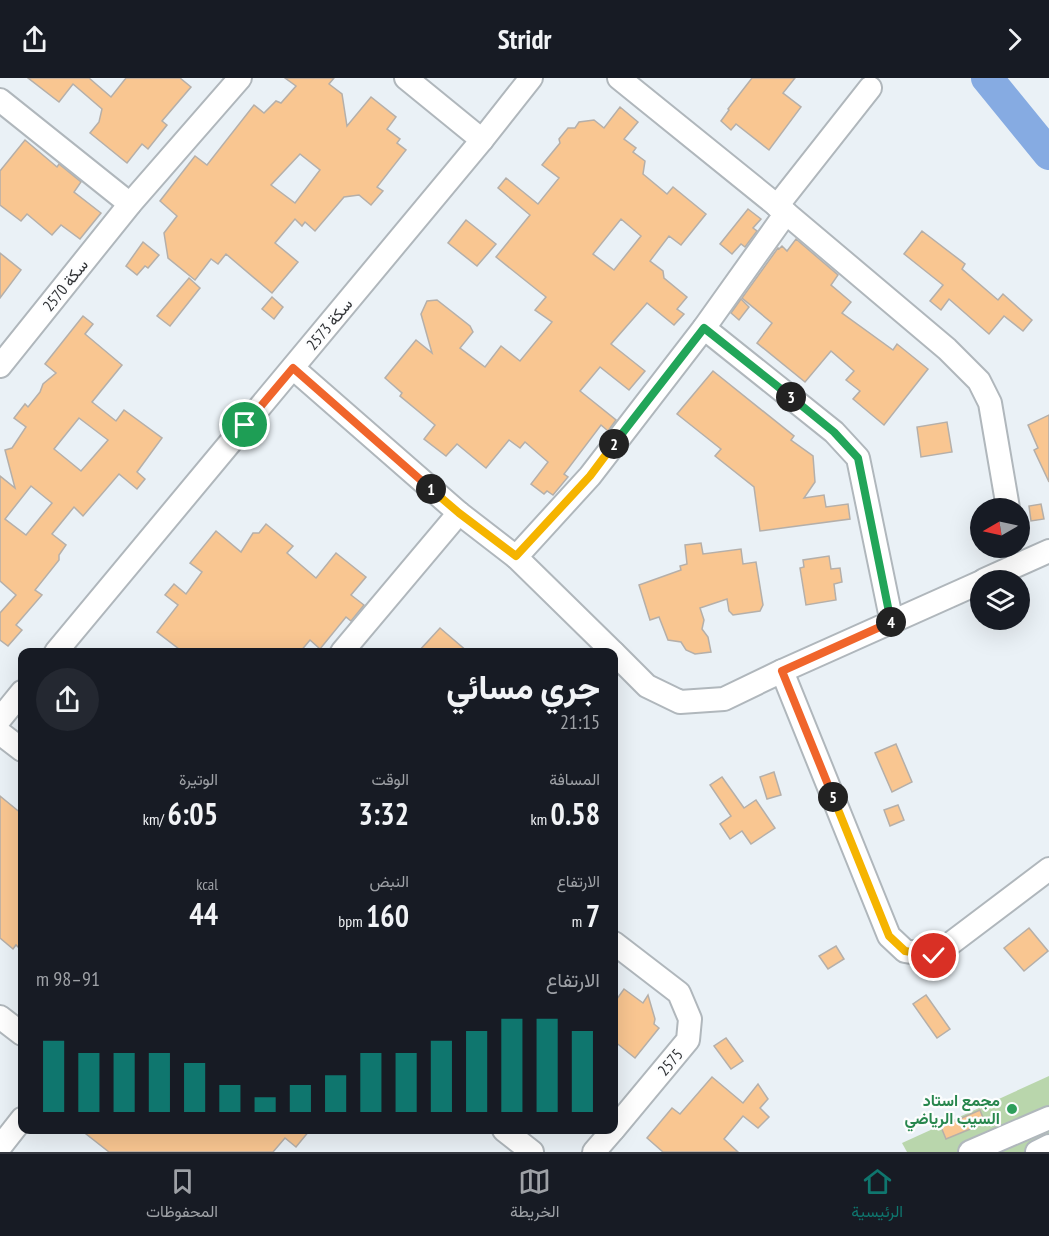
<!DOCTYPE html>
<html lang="ar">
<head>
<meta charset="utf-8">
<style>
	body { margin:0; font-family:"PT Sans Narrow",Vazirmatn,sans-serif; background:#242831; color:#f1f3f6; direction:rtl; height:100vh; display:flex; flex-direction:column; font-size:22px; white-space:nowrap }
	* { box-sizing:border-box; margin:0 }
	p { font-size:20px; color:#9ea1a6 }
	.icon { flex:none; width:33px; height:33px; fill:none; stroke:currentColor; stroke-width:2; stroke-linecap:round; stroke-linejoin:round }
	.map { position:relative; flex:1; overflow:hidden; direction:ltr }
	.details { position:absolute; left:18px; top:570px; width:600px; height:486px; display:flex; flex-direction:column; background:#171b24; border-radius:12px; box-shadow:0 6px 24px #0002; direction:rtl }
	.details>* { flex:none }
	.needle { width:39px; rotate:261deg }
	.buttons { position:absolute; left:970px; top:420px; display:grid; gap:12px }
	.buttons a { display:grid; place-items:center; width:60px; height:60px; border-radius:50%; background:#171b24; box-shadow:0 6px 24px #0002; font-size:30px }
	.pin { position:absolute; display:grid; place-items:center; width:51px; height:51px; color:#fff; margin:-26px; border:3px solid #fff; border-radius:50%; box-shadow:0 2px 6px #0007 }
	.km { position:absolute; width:30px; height:30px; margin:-15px; border-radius:50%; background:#222; color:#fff; font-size:16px; line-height:30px; text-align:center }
	.round { display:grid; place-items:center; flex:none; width:63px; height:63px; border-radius:32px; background:#242831 }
	.head { display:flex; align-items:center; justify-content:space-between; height:102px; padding:0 18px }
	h1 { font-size:33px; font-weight:800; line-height:45px }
	.stats { display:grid; grid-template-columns:repeat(3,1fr); gap:9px; height:102px; padding:6px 18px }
	.stats div { display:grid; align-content:center }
	.stats b { font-size:30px; font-weight:800 }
	.stats small { font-size:16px; font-weight:400 }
	.stats p { font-size:16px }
	.chart { height:168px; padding:12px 18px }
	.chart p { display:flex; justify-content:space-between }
	.chart svg { width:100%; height:108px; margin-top:6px; stroke:#0f766e; stroke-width:6 }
	header { display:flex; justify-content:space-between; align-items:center; height:78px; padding:0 18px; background:#171b24; font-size:27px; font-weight:800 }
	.dock { display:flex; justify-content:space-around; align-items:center; height:84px; border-top:2px solid #363941; background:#171b24; font-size:16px; color:#9ea1a6 }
	.dock a { display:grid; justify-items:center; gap:3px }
	.dock .active { color:#0f766e }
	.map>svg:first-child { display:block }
	.green { fill:#b9d6ac }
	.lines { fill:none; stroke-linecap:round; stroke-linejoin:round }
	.river { stroke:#86abe2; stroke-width:32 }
	.building { fill:#f9c691; stroke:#b5afa9; stroke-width:1.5; fill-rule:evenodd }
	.minor-casing { stroke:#b0b7bc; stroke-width:26 }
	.minor { stroke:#fff; stroke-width:22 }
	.split-1-casing { stroke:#fff; stroke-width:12 }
	.split-2-casing { stroke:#fff; stroke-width:12 }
	.split-3-casing { stroke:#fff; stroke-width:12 }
	.split-4-casing { stroke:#fff; stroke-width:12 }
	.split-5-casing { stroke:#fff; stroke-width:12 }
	.split-6-casing { stroke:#fff; stroke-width:12 }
	.split-1 { stroke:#f0652b; stroke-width:8 }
	.split-2 { stroke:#f5b400; stroke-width:8 }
	.split-3 { stroke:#22a559; stroke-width:8 }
	.split-4 { stroke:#22a559; stroke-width:8 }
	.split-5 { stroke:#f0652b; stroke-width:8 }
	.split-6 { stroke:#f5b400; stroke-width:8 }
	.leisure-dot { fill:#2e9e5b; stroke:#fcfdfe; stroke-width:2 }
	.labels { text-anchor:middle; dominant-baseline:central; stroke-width:4.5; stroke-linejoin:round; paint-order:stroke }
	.street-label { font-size:16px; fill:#303235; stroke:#fcfdfe }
	.leisure-label { font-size:16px; font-weight:bold; fill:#27864d; stroke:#fcfdfe; text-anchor:end }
</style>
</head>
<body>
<header><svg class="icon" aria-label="forward" viewBox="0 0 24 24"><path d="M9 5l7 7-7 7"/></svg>Stridr<svg class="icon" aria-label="share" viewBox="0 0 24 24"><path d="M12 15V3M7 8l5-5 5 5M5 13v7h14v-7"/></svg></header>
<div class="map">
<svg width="1049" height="1074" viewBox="0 0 1049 1074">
	<rect width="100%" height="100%" fill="#eaf1f6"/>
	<polygon class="green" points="1049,998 1049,1074 907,1074 902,1065"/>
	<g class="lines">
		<polyline class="river" points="987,0 1049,76"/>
	</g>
	<g class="building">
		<polygon points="28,0 89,0 111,19 126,0 180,0 191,9 162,43 167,47 148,71 142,66 127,85 90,55 99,44 102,31 73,6 59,24"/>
		<path d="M285 0H334L329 6 342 16 347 48 371 19 396 39 387 51 400 61 397 65 406 72 377 109 383 113 371 127 359 117 344 119 315 153 305 144 302 148 295 141 275 165 298 184 272 215 226 176 218 186 211 181 195 202 168 180 164 155 177 138 160 123 195 78 207 87 254 27 264 35 276 23 281 25 296 8ZM300 76 320 92 295 125 271 107Z"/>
		<polygon points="752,0 795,0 783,15 801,29 769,72 736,46 731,52 721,43 729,32 728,31"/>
		<path d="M620 29 638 44 624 61 636 70 633 74 645 83 643 96 667 116 673 109 706 136 681 167 669 158 650 183 663 193 664 200 687 219 677 231 684 236 674 247 647 225 611 266 645 293 629 312 600 289 580 313 616 342 608 353 601 347 564 396 568 399 553 417 547 413 544 416 531 406 548 384 525 364 520 370 509 362 486 390 457 366 446 378 424 361 435 347 400 318 402 315 385 300 416 262 432 275 421 236 427 223 437 222 470 248 473 254 460 270 485 289 501 268 520 283 552 244 535 232 546 219 496 179 530 137 498 110 506 100 538 126 559 100 542 87 560 65 559 61 568 50H575L579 44 594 42 604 50ZM621 141 641 158 614 192 593 176Z"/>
		<polygon points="25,62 57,89 59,86 81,104 74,114 101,135 80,161 61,147 52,157 27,136 21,143 0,127 0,93"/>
		<polygon points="748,131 761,141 753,150 757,153 745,169 741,166 732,176 720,166"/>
		<polygon points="466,142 496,166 477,188 448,165"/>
		<polygon points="922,153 965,186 962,191 998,222 1003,216 1032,242 1023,253 1004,238 989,256 949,221 941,232 930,223 943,207 904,176"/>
		<polygon points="796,161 838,197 831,207 851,224 842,235 893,272 897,266 928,291 884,347 853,321 860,313 846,302 854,293 831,273 805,304 757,265 772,245 742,220 778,170 779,171 782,168 787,173"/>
		<polygon points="143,164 159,177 148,190 145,188 137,197 126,188"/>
		<polygon points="0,175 21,192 0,220"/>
		<polygon points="189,200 200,210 170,248 157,238"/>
		<polygon points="272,219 283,229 274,241 262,231"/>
		<polygon points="741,221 749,229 739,242 731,235"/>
		<path d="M83 238 93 246 85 256 122 287 92 324 116 343 124 332 162 360 137 394 145 401 137 411 119 396 83 438 74 429 52 456 66 467 59 477V482L35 512 42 517 16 547 22 552 8 568 0 562V535L16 517 0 503V398L15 410 5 372 12 370 26 349 14 340 25 326 28 329 40 314 43 306 56 295 45 286ZM79 340 108 362 81 393 54 371ZM31 408 52 425 26 457 5 441Z"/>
		<polygon points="713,293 794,358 791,362 813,378 815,404 804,420 824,417 826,429 848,426 850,441 760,453 754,409 715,378 721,371 677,336"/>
		<polygon points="1049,337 1049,404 1034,372 1038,370 1028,347"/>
		<polygon points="947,344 952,374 921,379 917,349"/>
		<polygon points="1041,426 1044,441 1031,443 1029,428"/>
		<polygon points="266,446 293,468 287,475 316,500 336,475 366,499 351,517 364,527 351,543 346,539 320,571 310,562 300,574 183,574 157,554 178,527 165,517 174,506 186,516 202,494 190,485 216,453 241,474 253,455 259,455"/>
		<polygon points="701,465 703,476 741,471 743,486 756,484 763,527 760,533 733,537 729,533 727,521 700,530 704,542 702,551 708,559 711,574 695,576 686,572 681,564 668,562 659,539 650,542 639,507 681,492 680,488 687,486 685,467"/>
		<polygon points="829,478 831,491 840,490 842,504 834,506 836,522 806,527 800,490 804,489 803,482"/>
		<polygon points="440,550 468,574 418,574"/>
		<polygon points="896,666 912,704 892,714 875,675"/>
		<polygon points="774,694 781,717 767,721 760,699"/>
		<polygon points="722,699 744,730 756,722 775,750 751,766 742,753 730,761 720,746 731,738 710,707"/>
		<polygon points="0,718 22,736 22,873 16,867 13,871 0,860"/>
		<polygon points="898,727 904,742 890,748 884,732"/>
		<polygon points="1029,850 1048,873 1024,893 1004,870"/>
		<polygon points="836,868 844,881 828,891 819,878"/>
		<polygon points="624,911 643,925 648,917 655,941 654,946 659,950 635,980 614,963 614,925"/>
		<polygon points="926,917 950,951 937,960 913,926"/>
		<polygon points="726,960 743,983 731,991 714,968"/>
		<polygon points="712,999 743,1025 758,1006 768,1021 760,1030 769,1039 758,1050 743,1038 724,1061 738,1074 663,1074 647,1060 672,1030 680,1036"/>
		<polygon points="980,1032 985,1045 946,1061 941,1049"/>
		<polygon points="81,1052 310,1052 296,1069 285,1060 273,1074 109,1074"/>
	</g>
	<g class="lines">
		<defs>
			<g id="minor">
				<polyline points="406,0 482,62"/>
				<polyline points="619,0 786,135 947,271 979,303 990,325 1008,430"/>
				<polyline points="0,22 130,126"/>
				<polyline points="777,128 870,10"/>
				<polyline points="704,250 834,354 858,380 892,545"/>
				<polyline points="0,288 130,126 240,0"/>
				<polyline points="293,290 459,435 516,479 590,398 704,250 786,135"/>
				<polyline points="516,479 613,574"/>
				<polyline points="984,502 1049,473"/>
				<polyline points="56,574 482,62 531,0"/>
				<polyline points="342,574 459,435"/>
				<polyline points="614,575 647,608 680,624 724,621 782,593 981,504"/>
				<polyline points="782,593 889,858 905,873 934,878 1049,791"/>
				<polyline points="0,641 22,614"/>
				<polyline points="0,655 22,672"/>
				<polyline points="614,865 679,915 690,941 688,962 614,1051"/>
				<polyline points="0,939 22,956"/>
				<polyline points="504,1052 532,1074"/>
				<polyline points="0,1069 22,1041"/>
				<polyline points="594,1074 613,1052"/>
				<polyline points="970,1074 1049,1040"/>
				<polyline points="1037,1074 1049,1068"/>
			</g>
		</defs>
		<use href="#minor" class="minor-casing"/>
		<use href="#minor" class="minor"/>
	</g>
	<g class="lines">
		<defs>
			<polyline id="split-1" points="245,347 293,290 431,411"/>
			<polyline id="split-2" points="431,411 459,435 516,478 590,398 614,366"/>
			<polyline id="split-3" points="614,366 704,250 791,319"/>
			<polyline id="split-4" points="791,319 834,354 858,380 891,544"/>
			<polyline id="split-5" points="833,719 782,593 891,544"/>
			<polyline id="split-6" points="833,719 889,858 905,873 934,878"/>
		</defs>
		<use href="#split-1" class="split-1-casing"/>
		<use href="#split-2" class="split-2-casing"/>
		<use href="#split-3" class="split-3-casing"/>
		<use href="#split-4" class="split-4-casing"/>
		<use href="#split-5" class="split-5-casing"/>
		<use href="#split-6" class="split-6-casing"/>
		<use href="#split-1" class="split-1"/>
		<use href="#split-2" class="split-2"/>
		<use href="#split-3" class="split-3"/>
		<use href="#split-4" class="split-4"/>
		<use href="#split-5" class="split-5"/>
		<use href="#split-6" class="split-6"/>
	</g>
	<circle class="leisure-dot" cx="1012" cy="1031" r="6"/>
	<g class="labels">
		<g class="street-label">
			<text transform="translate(65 207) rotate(-51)">سكة 2570</text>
			<text transform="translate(329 246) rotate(-50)">سكة 2573</text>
			<text transform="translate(670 984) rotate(-50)">2575</text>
		</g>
		<g class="leisure-label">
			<text x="1000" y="1022">مجمع استاد<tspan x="1000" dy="18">السيب الرياضي</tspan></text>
		</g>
	</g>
</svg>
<div class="buttons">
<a><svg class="needle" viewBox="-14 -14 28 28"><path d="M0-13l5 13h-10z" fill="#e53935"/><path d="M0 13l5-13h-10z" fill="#9ea1a6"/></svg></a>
<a><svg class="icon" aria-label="layers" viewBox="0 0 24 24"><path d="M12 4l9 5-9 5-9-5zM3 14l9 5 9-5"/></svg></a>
</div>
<div class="pin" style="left:245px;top:347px;background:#1e9e55"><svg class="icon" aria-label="arrive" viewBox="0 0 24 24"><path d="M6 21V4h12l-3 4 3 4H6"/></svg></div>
<div class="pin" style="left:934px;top:878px;background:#d93025"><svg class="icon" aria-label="check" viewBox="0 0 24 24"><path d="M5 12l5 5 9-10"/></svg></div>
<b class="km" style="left:431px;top:411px">1</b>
<b class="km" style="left:614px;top:366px">2</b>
<b class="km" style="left:791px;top:319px">3</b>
<b class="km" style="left:891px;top:544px">4</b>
<b class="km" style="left:833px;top:719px">5</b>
<section class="details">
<div class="head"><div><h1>جري مسائي</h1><p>21:15</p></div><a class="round"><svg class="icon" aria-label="share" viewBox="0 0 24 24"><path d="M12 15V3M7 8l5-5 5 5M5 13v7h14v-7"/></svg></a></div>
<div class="stats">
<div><p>المسافة</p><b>0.58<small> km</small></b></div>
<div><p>الوقت</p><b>3:32</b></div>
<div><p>الوتيرة</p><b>6:05<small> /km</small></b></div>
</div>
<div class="stats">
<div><p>الارتفاع</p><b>7<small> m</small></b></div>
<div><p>النبض</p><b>160<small> bpm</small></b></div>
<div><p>kcal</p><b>44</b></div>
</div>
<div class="chart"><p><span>الارتفاع</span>91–98 m</p>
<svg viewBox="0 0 160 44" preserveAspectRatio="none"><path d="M5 44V15M15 44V20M25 44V20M35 44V20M45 44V24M55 44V33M65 44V38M75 44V33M85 44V29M95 44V20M105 44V20M115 44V15M125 44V11M135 44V6M145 44V6M155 44V11"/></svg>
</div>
</section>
</div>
<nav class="dock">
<a class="active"><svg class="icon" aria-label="home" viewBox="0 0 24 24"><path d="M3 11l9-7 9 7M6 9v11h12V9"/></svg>الرئيسية</a>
<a><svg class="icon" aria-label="map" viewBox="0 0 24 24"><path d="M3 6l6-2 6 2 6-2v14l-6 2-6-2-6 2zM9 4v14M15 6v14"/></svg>الخريطة</a>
<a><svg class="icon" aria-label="saved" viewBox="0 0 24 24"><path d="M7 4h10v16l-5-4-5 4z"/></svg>المحفوظات</a>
</nav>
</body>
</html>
